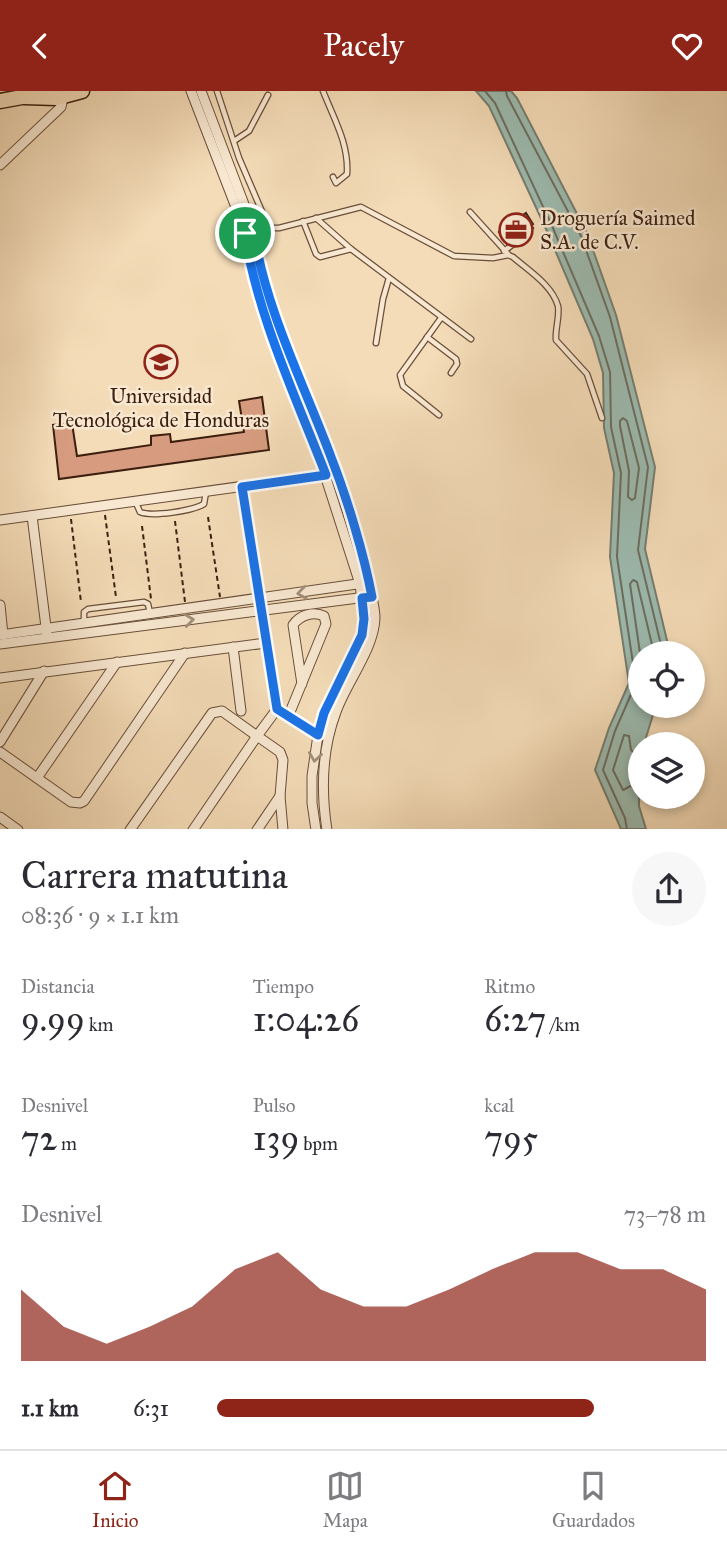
<!DOCTYPE html>
<html lang="es">
<head>
<meta charset="utf-8">
<style>
	body { margin:0; font-family:"IM FELL Great Primer",serif; background:#f7f7f7; color:#2b2b33; height:100vh; display:flex; flex-direction:column; font-size:26px; white-space:nowrap }
	* { box-sizing:border-box; margin:0 }
	p { font-size:23px; color:#7c7c81 }
	.icon { flex:none; width:38px; height:38px; fill:none; stroke:currentColor; stroke-width:2; stroke-linecap:round; stroke-linejoin:round }
	.map { position:relative; height:738px; overflow:hidden }
	.details { display:flex; flex-direction:column; background:#fff; flex:1 }
	.details>* { flex:none }
	.tools { position:absolute; left:628px; top:550px; display:grid; gap:14px }
	.tools a { display:grid; place-items:center; width:77px; height:77px; border-radius:50%; background:#fff; box-shadow:0 4px 10px #0003; font-size:35px }
	.pin { position:absolute; display:grid; place-items:center; width:60px; height:60px; color:#fff; margin:-30px; border:4px solid #fff; border-radius:50%; box-shadow:0 2px 7px #0007 }
	.round { display:grid; place-items:center; flex:none; width:74px; height:74px; border-radius:37px; background:#f7f7f7 }
	.overview { display:flex; align-items:center; justify-content:space-between; height:119px; padding:0 21px }
	h1 { font-size:38px; font-weight:600; line-height:52px }
	.metrics { display:grid; grid-template-columns:repeat(3,1fr); gap:10px; height:119px; padding:7px 21px }
	.metrics div { display:grid; align-content:center }
	.metrics b { font-size:35px; font-weight:600 }
	.metrics small { font-size:19px; font-weight:400 }
	.metrics p { font-size:19px }
	.chart { height:196px; padding:14px 21px }
	.chart p { display:flex; justify-content:space-between }
	.chart svg { width:100%; height:126px; margin-top:7px; fill:#8f2418; opacity:.7 }
	ul { padding:0 21px; list-style:none; font-size:23px }
	li { display:grid; grid-template-columns:112px 84px 1fr; align-items:center; height:52px }
	li i { height:18px; border-radius:9px; background:#8f2418 }
	header { display:flex; justify-content:space-between; align-items:center; height:91px; padding:0 21px; background:#8f2418; color:#fff; font-size:32px; font-weight:600 }
	.tabs { display:flex; justify-content:space-around; align-items:center; height:98px; border-top:2px solid #e1e1e2; background:#fff; font-size:19px; color:#7c7c81 }
	.tabs a { display:grid; justify-items:center; gap:4px }
	.tabs .current { color:#8f2418 }
	.map>svg:first-child { display:block }
	.water { fill:#9cbbb0; stroke:#767d70; stroke-width:2 }
	.lines { fill:none; stroke-linecap:round; stroke-linejoin:round }
	.shore { stroke:#6c6d60; stroke-width:2 }
	.building { fill:#d79c7f; stroke:#3c1f0f; stroke-width:2 }
	.service-casing { stroke:#6a4e39; stroke-width:7 }
	.minor-casing { stroke:#6a4e39; stroke-width:11 }
	.trunk-casing { stroke:#3c1f0f; stroke-width:17 }
	.path { stroke:#3c1f0f; stroke-width:2; stroke-dasharray:5 3.5; stroke-linecap:butt }
	.service { stroke:#f8e8d1; stroke-width:4.5 }
	.minor { stroke:#f8e8d1; stroke-width:9 }
	.trunk { stroke:#f4dcb8; stroke-width:14 }
	.oneway { stroke:#a38e7a }
	.route-casing { stroke:#fff; stroke-width:14 }
	.route { stroke:#1a73e8; stroke-width:9 }
	.labels { text-anchor:middle; dominant-baseline:central; stroke-width:5; stroke-linejoin:round; paint-order:stroke }
	.poi-label { font-size:21px; fill:#3c1f0f; stroke:#f8e8d1; text-anchor:start }
</style>
</head>
<body>
<header><svg class="icon" aria-label="back" viewBox="0 0 24 24"><path d="M15 5l-7 7 7 7"/></svg>Pacely<svg class="icon" aria-label="heart" viewBox="0 0 24 24"><path d="M12 20l-8-8c-3-5 5-10 8-4 3-6 11-1 8 4z"/></svg></header>
<div class="map">
<svg width="727" height="739" viewBox="0 0 727 739">
	<rect width="100%" height="100%" fill="#f4dcb8"/>
	<filter id="stains"><feTurbulence type="fractalNoise" baseFrequency=".00286" numOctaves="4"/><feColorMatrix values="0 0 0 0 .2 0 0 0 0 .09 0 0 0 0 .02 0 0 0 .5 -.17"/></filter>
	<radialGradient id="worn" r=".72"><stop offset=".6" stop-color="#630" stop-opacity="0"/><stop offset="1" stop-color="#630" stop-opacity=".3"/></radialGradient>
	<polygon class="water" points="476,0 511,0 517,7 587,142 616,224 655,376 645,458 670,562 640,562 640,614 656,614 644,653 640,653 639,715 646,738 621,738 595,679 609,637 629,592 610,466 614,382 604,337 603,282 593,248 546,138 489,15"/>
	<g class="lines">
		<g class="shore">
			<polyline points="485,0 495,12 552,135 599,245 610,281 611,336 621,382 617,466 636,592 615,640 603,679 625,727 627,739"/>
			<polyline points="506,0 507,5 581,145 610,226 648,376 638,459 663,562"/>
			<polygon points="623,327 627,330 639,377 635,407 632,409 628,406 629,380 620,335 620,330"/>
			<polyline points="640,562 630,493 633,489 637,491 654,562"/>
			<polyline points="640,667 631,659 629,645 624,644 613,679 623,699 640,690"/>
		</g>
	</g>
	<g class="building">
		<polygon points="526,122 533,133 531,135 533,137 508,154 499,141"/>
		<polygon points="262,306 269,359 59,388 53,334 72,332 77,365 151,354 151,345 170,343 171,351 244,341 239,310"/>
	</g>
	<g class="lines">
		<defs>
			<g id="service">
				<polyline points="217,0 239,67 269,137"/>
				<path d="M323 0C334 28 349 53 347 83L336 92 333 86"/>
				<polyline points="234,50 249,40 268,4"/>
				<polyline points="470,121 508,163"/>
				<polyline points="316,127 351,158 471,248"/>
				<polyline points="303,130 316,163 320,166 351,158"/>
				<path d="M252 137H279L361 116 454 165 493 167 508 164 513 166C529 180 552 194 558 215 560 225 555 238 556 249L587 283 602 327"/>
				<polyline points="504,160 527,143"/>
				<polyline points="427,246 456,268 457,273 451,282"/>
				<polyline points="376,252 383,208 389,187"/>
				<polyline points="278,258 284,262 289,274 294,276"/>
				<polyline points="439,324 403,295 400,284 441,227"/>
				<path d="M136 412 140 421C152 426 193 420 204 413L206 401"/>
				<polyline points="84,532 84,521 88,518 144,511 148,513 150,522"/>
			</g>
			<g id="minor">
				<polyline points="191,0 244,137 250,171 277,257 325,384 360,493 364,528 362,544 324,622 318,644 312,685 312,712 316,739"/>
				<path d="M201 0 253 137 258 169 284 249 332 367 372 506C373 512 375 520 375 527 374 558 346 592 336 621 322 658 321 700 327 739"/>
				<polyline points="0,74 61,16 63,6"/>
				<polyline points="32,425 47,544"/>
				<polyline points="0,429 331,383"/>
				<polyline points="0,514 3,544"/>
				<polyline points="0,544 364,492"/>
				<polyline points="0,553 366,506"/>
				<polyline points="233,556 241,620"/>
				<polyline points="0,587 266,552"/>
				<polyline points="277,618 306,638 323,644"/>
				<path d="M288 626 326 533 324 525C313 520 300 524 293 534L302 593"/>
				<polyline points="0,651 44,580"/>
				<polyline points="0,661 71,711 80,712 84,710 185,562"/>
				<polyline points="37,687 117,571"/>
				<polyline points="0,726 18,739"/>
				<polyline points="130,739 212,622 222,620 257,645 277,618 242,396"/>
				<polyline points="193,739 257,645 280,661 283,669 280,705 283,739"/>
				<polyline points="257,739 280,705"/>
			</g>
			<g id="trunk">
				<polyline points="25,6 56,7 82,0"/>
				<polyline points="0,10 33,4"/>
			</g>
		</defs>
		<use href="#service" class="service-casing"/>
		<use href="#minor" class="minor-casing"/>
		<use href="#trunk" class="trunk-casing"/>
		<g class="path">
			<polyline points="105,424 116,506"/>
			<polyline points="208,426 220,506"/>
			<polyline points="71,428 81,511"/>
			<polyline points="175,430 185,511"/>
			<polyline points="142,435 151,508"/>
		</g>
		<use href="#service" class="service"/>
		<use href="#minor" class="minor"/>
		<use href="#trunk" class="trunk"/>
	</g>
	<defs><path id="oneway-chevron" d="M-2-3.5L2.5 0L-2 3.5" fill="none" stroke-width="1.6" stroke-linecap="round" stroke-linejoin="round" transform="scale(1.75)"/></defs>
	<g class="oneway">
		<use href="#oneway-chevron" transform="translate(302 502) rotate(172)"/>
		<use href="#oneway-chevron" transform="translate(189 529) rotate(-7)"/>
		<use href="#oneway-chevron" transform="translate(315 666) rotate(98)"/>
	</g>
	<g class="lines">
		<defs>
			<path id="route" d="M244 137H253C265 218 303 291 331 366 347 407 364 463 372 506L362 507 364 528 362 544 324 622 318 644 277 618 242 396 326 384C295 304 256 222 244 137Z"/>
		</defs>
		<use href="#route" class="route-casing"/>
		<use href="#route" class="route"/>
	</g>
	<defs>
		<symbol id="office-ring" viewBox="-11 -11 22 22"><circle r="9.5" fill="#f8e8d1" stroke="#8f2418" stroke-width="1.5"/><path d="M-6-3h4V-5.5h4V-3h4V5H-6ZM-1-4.5V-3h2v-1.5ZM-6 0V1H6V0Z" fill="#8f2418"/></symbol>
		<symbol id="university-ring" viewBox="-11 -11 22 22"><circle r="9.5" fill="#f8e8d1" stroke="#8f2418" stroke-width="1.5"/><path d="M0-5L7-2L0 1L-7-2ZM-4 1L0 2.5L4 1V4Q0 6-4 4Z" fill="#8f2418"/></symbol>
	</defs>
	<g fill-rule="evenodd">
		<use href="#office-ring" x="497" y="120" width="38" height="38"/>
		<use href="#university-ring" x="142" y="252" width="38" height="38"/>
	</g>
	<g class="labels">
		<g class="poi-label">
			<text x="540" y="127">Droguería Saimed<tspan x="540" dy="24">S.A. de C.V.</tspan></text>
			<text x="161" y="305" text-anchor="middle">Universidad<tspan x="161" dy="24">Tecnológica de Honduras</tspan></text>
		</g>
	</g>
	<rect width="100%" height="100%" filter="url(#stains)"/>
	<rect width="100%" height="100%" fill="url(#worn)"/>
</svg>
<div class="tools">
<a><svg class="icon" aria-label="locate" viewBox="0 0 24 24"><circle cx="12" cy="12" r="6"/><path d="M12 2v4M12 18v4M2 12h4M18 12h4"/></svg></a>
<a><svg class="icon" aria-label="layers" viewBox="0 0 24 24"><path d="M12 4l9 5-9 5-9-5zM3 14l9 5 9-5"/></svg></a>
</div>
<div class="pin" style="left:245px;top:142px;background:#1e9e55"><svg class="icon" aria-label="arrive" viewBox="0 0 24 24"><path d="M6 21V4h12l-3 4 3 4H6"/></svg></div>
</div>
<section class="details">
<div class="overview"><div><h1>Carrera matutina</h1><p>08:36 · 9 × 1.1 km</p></div><a class="round"><svg class="icon" aria-label="share" viewBox="0 0 24 24"><path d="M12 15V3M7 8l5-5 5 5M5 13v7h14v-7"/></svg></a></div>
<div class="metrics">
<div><p>Distancia</p><b>9.99<small> km</small></b></div>
<div><p>Tiempo</p><b>1:04:26</b></div>
<div><p>Ritmo</p><b>6:27<small> /km</small></b></div>
</div>
<div class="metrics">
<div><p>Desnivel</p><b>72<small> m</small></b></div>
<div><p>Pulso</p><b>139<small> bpm</small></b></div>
<div><p>kcal</p><b>795</b></div>
</div>
<div class="chart"><p><span>Desnivel</span>73–78 m</p>
<svg viewBox="0 0 160 44" preserveAspectRatio="none"><path d="M0 44V19L10 32L20 38L30 32L40 25L50 12L60 6L70 19L80 25L90 25L100 19L110 12L120 6L130 6L140 12L150 12L160 19V44z"/></svg>
</div>
<ul>
<li><b>1.1 km</b>6:31<i style="width:77%"></i></li>
</ul>
</section>
<nav class="tabs">
<a class="current"><svg class="icon" aria-label="home" viewBox="0 0 24 24"><path d="M3 11l9-7 9 7M6 9v11h12V9"/></svg>Inicio</a>
<a><svg class="icon" aria-label="map" viewBox="0 0 24 24"><path d="M3 6l6-2 6 2 6-2v14l-6 2-6-2-6 2zM9 4v14M15 6v14"/></svg>Mapa</a>
<a><svg class="icon" aria-label="saved" viewBox="0 0 24 24"><path d="M7 4h10v16l-5-4-5 4z"/></svg>Guardados</a>
</nav>
</body>
</html>
